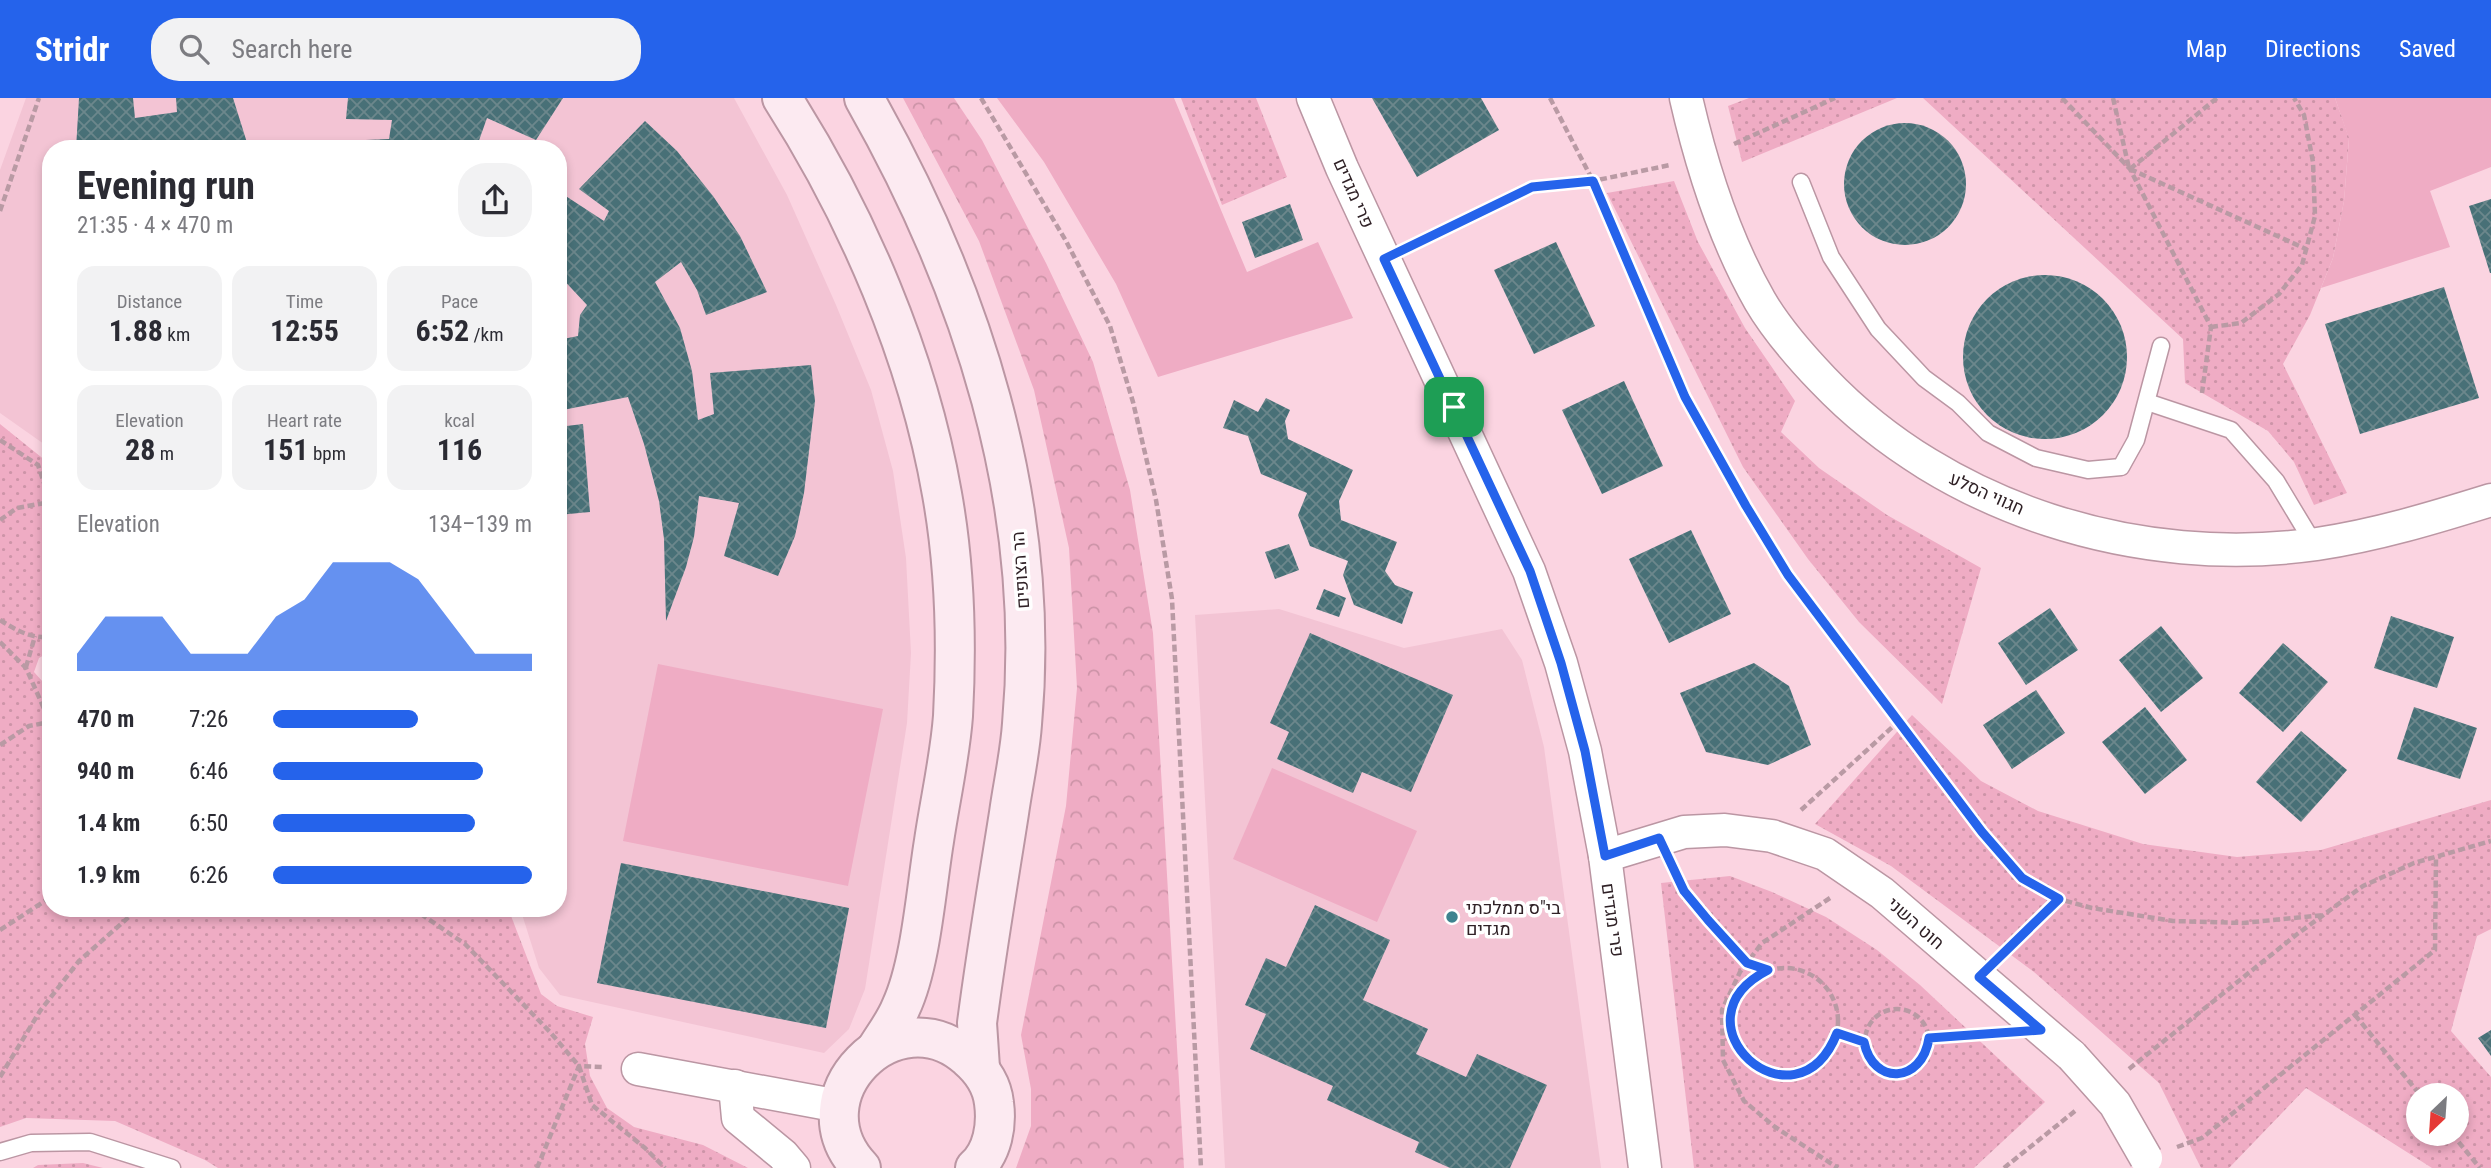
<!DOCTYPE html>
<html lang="en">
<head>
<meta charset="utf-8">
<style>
	body { margin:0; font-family:"Roboto Condensed",Heebo,sans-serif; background:#f2f2f3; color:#2b2b33; height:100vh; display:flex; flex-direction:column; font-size:26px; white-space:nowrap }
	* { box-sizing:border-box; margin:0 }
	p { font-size:23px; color:#7c7c81 }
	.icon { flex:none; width:38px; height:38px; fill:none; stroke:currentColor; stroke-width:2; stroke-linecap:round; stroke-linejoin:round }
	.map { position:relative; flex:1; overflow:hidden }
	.side { position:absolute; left:42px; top:42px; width:525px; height:777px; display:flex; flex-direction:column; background:#fff; border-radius:28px; box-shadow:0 4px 10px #0003 }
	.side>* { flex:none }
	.needle { width:46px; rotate:205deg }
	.tools { position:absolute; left:2406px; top:985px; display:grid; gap:14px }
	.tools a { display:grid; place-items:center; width:63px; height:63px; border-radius:50%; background:#fff; box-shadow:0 4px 10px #0003; font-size:35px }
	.pin { position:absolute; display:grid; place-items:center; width:60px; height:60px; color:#fff; margin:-30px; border-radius:14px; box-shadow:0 4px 10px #0006 }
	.round { display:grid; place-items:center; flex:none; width:74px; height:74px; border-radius:28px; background:#f2f2f3 }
	.headline { display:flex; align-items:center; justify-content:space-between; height:119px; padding:0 35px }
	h1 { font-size:38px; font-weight:700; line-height:52px }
	.figures { display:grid; grid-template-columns:repeat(3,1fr); gap:10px; height:119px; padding:7px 35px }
	.figures div { display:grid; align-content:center; border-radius:18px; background:#f2f2f3; text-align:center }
	.figures b { font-size:30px; font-weight:700 }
	.figures small { font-size:19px; font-weight:400 }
	.figures p { font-size:19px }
	.chart { height:196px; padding:14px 35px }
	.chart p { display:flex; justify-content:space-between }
	.chart svg { width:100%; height:126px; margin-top:7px; fill:#2563eb; opacity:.7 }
	ul { padding:0 35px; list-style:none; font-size:23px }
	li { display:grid; grid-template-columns:112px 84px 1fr; align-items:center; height:52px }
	li i { height:18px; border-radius:9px; background:#2563eb }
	header { display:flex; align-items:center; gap:42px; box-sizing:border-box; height:98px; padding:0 35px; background:#2563eb; color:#fff }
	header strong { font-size:33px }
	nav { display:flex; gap:38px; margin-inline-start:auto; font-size:24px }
	.search { width:490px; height:63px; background:#f2f2f3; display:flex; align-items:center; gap:18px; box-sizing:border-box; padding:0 24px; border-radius:28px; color:#7c7c81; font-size:26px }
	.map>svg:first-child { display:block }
	.built { fill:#f3c4d4 }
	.grass { fill:#efacc4 }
	.forest { fill:url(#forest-crowns) }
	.park { fill:url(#park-dots); fill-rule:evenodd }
	.building { fill:url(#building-cross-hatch) }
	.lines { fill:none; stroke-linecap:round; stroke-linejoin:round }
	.service-casing { stroke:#bb96a3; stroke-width:19 }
	.minor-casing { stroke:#bb96a3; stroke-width:35 }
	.secondary-casing { stroke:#bb96a3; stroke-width:42 }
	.path { stroke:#b99aa4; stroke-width:4.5; stroke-dasharray:7 3.5; stroke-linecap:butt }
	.service { stroke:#fff; stroke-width:16 }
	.minor { stroke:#fff; stroke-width:32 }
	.secondary { stroke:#fceaf1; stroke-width:38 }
	.minor-bridge-casing { stroke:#bb96a3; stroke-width:35; stroke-linecap:butt }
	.minor-bridge { stroke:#fff; stroke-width:32 }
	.route-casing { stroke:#fff; stroke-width:14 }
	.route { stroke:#2563eb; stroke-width:9 }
	.poi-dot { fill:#3d838f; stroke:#fff; stroke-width:2.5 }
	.labels { text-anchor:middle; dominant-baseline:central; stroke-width:7; stroke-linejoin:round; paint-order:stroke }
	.street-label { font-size:18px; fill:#2f2126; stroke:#fff }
	.poi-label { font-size:18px; fill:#2f2126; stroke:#fff; text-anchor:start }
</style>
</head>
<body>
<header>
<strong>Stridr</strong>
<div class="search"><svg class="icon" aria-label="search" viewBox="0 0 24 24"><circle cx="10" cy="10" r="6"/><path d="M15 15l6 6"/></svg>Search here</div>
<nav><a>Map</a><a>Directions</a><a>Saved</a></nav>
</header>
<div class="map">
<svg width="2491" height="1070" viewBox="0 0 2491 1070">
	<defs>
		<pattern id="forest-crowns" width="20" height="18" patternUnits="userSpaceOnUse" patternTransform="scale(1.75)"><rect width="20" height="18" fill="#efacc4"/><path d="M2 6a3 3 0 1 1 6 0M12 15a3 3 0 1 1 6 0" fill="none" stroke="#cd94a8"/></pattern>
		<pattern id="park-dots" width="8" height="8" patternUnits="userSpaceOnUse" patternTransform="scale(1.75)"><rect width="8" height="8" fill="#efacc4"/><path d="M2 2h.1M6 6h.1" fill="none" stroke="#cd94a8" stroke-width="1.8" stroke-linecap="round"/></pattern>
		<pattern id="building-cross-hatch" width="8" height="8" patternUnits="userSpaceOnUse" patternTransform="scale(1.75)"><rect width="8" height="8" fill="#487077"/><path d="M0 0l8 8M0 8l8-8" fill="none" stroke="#6c878c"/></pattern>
	</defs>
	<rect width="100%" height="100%" fill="#fbd4e1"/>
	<g class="built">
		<polygon points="26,0 734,0 787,97 836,207 871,292 893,373 906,460 911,555 907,625 865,891 849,931 824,955 560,897 539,870 520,810 558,810 558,51 51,51 51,351 0,315 0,72"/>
		<polygon points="1279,511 1404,550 1502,531 1522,562 1544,649 1601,1070 1225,1070 1195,517"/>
	</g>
	<g class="grass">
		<polygon points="997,0 1174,0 1247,174 1318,144 1353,220 1158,279 1116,186 1044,64"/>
		<polygon points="2335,0 2491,0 2491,69 2430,93 2450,149 2321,190 2333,160 2344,103 2349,41"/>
		<polygon points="658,566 883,611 848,788 623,743"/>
		<polygon points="1272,670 1417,733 1377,824 1233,761"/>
	</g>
	<polygon class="forest" points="903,0 954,0 982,42 1046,165 1093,264 1130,392 1153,535 1184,1070 1016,1070 1031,1028 1031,991 1021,937 1066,708 1077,590 1069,450 1034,292 979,143"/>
	<g class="park">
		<polygon points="1181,0 1256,0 1287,79 1222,107"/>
		<polygon points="1749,0 1897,0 1742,64 1728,8"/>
		<polygon points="1923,0 2335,0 2349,40 2344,103 2333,160 2310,217 2283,266 2347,395 2314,407 2294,364 2268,333 2185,285 2183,241"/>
		<polygon points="1674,83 1698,144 1745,230 1795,303 1781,334 1819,370 1887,417 1981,470 1942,606 1859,524 1808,461 1743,369 1607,95"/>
		<polygon points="0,326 51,367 51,553 39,560 34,574 51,593 51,810 508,810 541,896 557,908 593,919 585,946 590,978 607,1010 634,1029 703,1047 748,1070 218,1070 205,1062 115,1023 26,1020 0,1029"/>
		<path d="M1912 617 1981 683 2038 713 2143 746 2237 759 2321 752 2491 702V831L2477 838 2451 933 2491 979V1070H2432L2306 990 2229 1070H2201L2159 985 2034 874 1891 768 1815 726ZM2418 998H2457V1036H2418Z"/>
		<polygon points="1730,778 1772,794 1826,819 1877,852 1920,887 2045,1004 1974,1070 1694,1070 1661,785"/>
		<polygon points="83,1065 103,1070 33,1070 38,1067"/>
	</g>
	<g class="building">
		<polygon points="79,0 133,0 135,20 177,14 176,0 233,0 249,51 76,51"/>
		<polygon points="348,0 563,0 536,42 487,20 476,51 292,51 319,44 389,41 392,22 346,21"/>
		<polygon points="1372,0 1481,0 1499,32 1417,79"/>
		<polygon points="645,23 677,53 713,98 740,138 767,194 706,217 697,192 681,164 655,184 680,230 692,273 698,322 714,316 710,275 811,267 815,303 804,395 795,438 778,478 724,458 739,405 699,398 694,439 686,469 666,523 664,441 659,403 644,346 628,299 558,313 558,242 578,238 580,217 587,207 558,176 558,93 604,123 609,113 579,91"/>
		<circle cx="1905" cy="86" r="61"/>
		<polygon points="2491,101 2491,175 2490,175 2469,108"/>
		<polygon points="1290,106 1303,142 1255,160 1242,124"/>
		<polygon points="1556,144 1595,228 1534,256 1494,172"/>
		<circle cx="2045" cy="259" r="82"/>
		<polygon points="2444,189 2479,300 2360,336 2325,226"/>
		<polygon points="1624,283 1663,368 1602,396 1562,312"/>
		<polygon points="1266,300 1290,312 1285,323 1288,341 1353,372 1339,403 1341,422 1397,444 1385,473 1395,487 1413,494 1402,526 1354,507 1343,477 1348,463 1310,448 1298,417 1307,395 1261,376 1248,338 1223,330 1234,302 1258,314"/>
		<polygon points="583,326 590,414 558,417 558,329"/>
		<polygon points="1691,432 1731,516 1669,545 1629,461"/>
		<polygon points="1289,446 1299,472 1275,481 1265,454"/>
		<polygon points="1324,491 1346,500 1339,519 1316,511"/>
		<polygon points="2050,510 2078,552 2026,587 1998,545"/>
		<polygon points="2391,518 2454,539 2437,590 2374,570"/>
		<polygon points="2161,528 2203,580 2161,614 2119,562"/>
		<polygon points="1310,535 1453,597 1411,694 1362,674 1353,695 1277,661 1289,634 1270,625"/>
		<polygon points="2283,545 2328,584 2283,634 2239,595"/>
		<polygon points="1754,565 1789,588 1811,647 1768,667 1706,654 1680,595"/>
		<polygon points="2036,592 2065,635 2012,671 1983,627"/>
		<polygon points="2145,609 2187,662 2145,696 2102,644"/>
		<polygon points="2414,609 2477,630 2460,681 2397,661"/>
		<polygon points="2301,633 2347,672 2301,724 2256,684"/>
		<polygon points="621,765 849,810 826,930 597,885"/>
		<polygon points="1315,807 1390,842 1363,902 1428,931 1416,956 1466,979 1477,956 1547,987 1510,1070 1450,1070 1415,1054 1419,1044 1327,1002 1333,988 1250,951 1266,916 1245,907 1266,860 1286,869"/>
		<polygon points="2491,932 2491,958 2478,940"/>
	</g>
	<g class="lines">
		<defs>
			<g id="service">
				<polyline points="1801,84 1831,159 1878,231 1924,280 1958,305 1988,335 2036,360 2088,372 2121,369 2136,342 2161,248"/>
				<polyline points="2147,304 2231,332 2276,383 2314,446"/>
				<polyline points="0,1054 31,1045 90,1044 172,1070"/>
			</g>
			<g id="minor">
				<polyline points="1313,0 1342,70 1529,473 1561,565 1585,653 1605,758 1645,1070"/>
				<path d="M1686 0C1702 70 1724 140 1760 203 1777 232 1800 258 1823 282 1947 412 2139 471 2317 446 2377 437 2433 420 2491 402"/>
				<polyline points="1605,758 1684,734 1725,732 1772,738 1825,756 1882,795 2072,958"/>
				<polyline points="638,971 839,1008"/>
				<polyline points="735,988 738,1020 783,1057 794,1070"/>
			</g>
			<g id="secondary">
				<path d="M782 0C857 117 918 258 942 396 955 468 957 544 953 618 950 659 940 702 934 743 926 792 921 866 901 909 895 924 885 937 877 950"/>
				<path d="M864 0C972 190 1042 405 1022 626 1020 656 1013 686 1009 715 998 785 986 855 977 925L980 970"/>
				<path d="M861 1070C793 999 896 895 968 960 982 972 992 987 994 1005 997 1027 993 1054 975 1070"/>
			</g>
		</defs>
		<use href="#service" class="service-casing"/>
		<use href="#minor" class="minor-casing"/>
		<use href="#secondary" class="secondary-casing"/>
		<g class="path">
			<polyline points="981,0 1066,143 1110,228 1133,304 1156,402 1172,501 1201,1070"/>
			<polyline points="1550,0 1593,83 1685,299 1746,408 1788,477 1981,734 2022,780 2059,801 2092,810 2173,823 2243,825 2324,817"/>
			<polyline points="2062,0 2130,71 2211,229 2202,295"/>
			<polyline points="2113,0 2129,70"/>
			<polyline points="1734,46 1835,0"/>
			<polyline points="2130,71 2306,151"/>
			<polyline points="2130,71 2217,0"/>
			<polyline points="0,113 39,0"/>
			<polyline points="1414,146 1532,89 1593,83 1670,67"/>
			<polyline points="2211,229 2241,225 2279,196 2302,167 2315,118 2313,64 2304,17 2294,0"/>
			<polyline points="0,342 38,367 50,403"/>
			<polyline points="0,422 17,410 50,404"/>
			<path d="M0 522C16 532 31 541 51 539"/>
			<polyline points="0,544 26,570 50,624"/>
			<polyline points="26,569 35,538"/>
			<polyline points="0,647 29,628 50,624"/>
			<polyline points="1801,712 1899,623"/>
			<polyline points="1674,771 1684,793 1747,865 1767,872"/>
			<polyline points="1830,800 1762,845 1740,874 1722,912 1723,962 1744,1003 1775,1029 1838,1070"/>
			<polyline points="412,810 465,846 550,934 579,968 592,1007 645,1050 665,1070"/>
			<polyline points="0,832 51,799"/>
			<polyline points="2004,854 2059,801"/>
			<circle cx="1785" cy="923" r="53"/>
			<circle cx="1897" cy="943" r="32"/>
			<polyline points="2355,917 2421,998"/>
			<polyline points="1837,935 1864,944"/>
			<polyline points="1929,940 1991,935"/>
			<polyline points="2129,971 2296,837 2363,788 2414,765 2491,743"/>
			<polyline points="0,979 40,913 79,863 139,810"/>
			<polyline points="2452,1036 2480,1070"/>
			<polyline points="2177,1049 2202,1040 2435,852 2436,759"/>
			<polyline points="537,1070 579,968 604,969"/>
			<polyline points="2004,1070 2075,1013"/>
		</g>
		<use href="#service" class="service"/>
		<use href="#minor" class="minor"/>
		<use href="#secondary" class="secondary"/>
		<defs>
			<polyline id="minor-bridge" points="2072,958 2115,1006 2146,1060"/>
		</defs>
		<use href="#minor-bridge" class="minor-bridge-casing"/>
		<use href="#minor-bridge" class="minor-bridge"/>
	</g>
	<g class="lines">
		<defs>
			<path id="route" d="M1593 83 1685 299 1746 408 1788 477 1982 734 2022 780 2059 801 1979 879 2041 932 1929 940C1922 986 1873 988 1864 944L1837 935C1796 1039 1667 924 1768 872L1747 865 1708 822 1684 793 1659 740 1605 758 1585 653 1561 565 1530 473 1384 161 1532 89Z"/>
		</defs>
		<use href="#route" class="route-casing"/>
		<use href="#route" class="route"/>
	</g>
	<circle class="poi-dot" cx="1452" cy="819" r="7"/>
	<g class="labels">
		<g class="street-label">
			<text transform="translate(1354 95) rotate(66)">פרי מגדים</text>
			<text transform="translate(1987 395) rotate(24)">חגווי הסלע</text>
			<text transform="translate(1020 472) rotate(-94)">הר הצופים</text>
			<text transform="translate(1613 822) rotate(82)">פרי מגדים</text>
			<text transform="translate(1916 825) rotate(41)">חוט השני</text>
		</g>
		<g class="poi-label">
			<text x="1466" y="809">בי"ס ממלכתי<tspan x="1466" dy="21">מגדים</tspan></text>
		</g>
	</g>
</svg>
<div class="tools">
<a><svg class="needle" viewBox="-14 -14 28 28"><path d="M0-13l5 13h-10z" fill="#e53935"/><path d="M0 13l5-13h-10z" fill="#7c7c81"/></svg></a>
</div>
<div class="pin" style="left:1454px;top:309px;background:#1e9e55"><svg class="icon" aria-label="arrive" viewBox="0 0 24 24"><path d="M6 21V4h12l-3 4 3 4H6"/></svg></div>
<section class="side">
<div class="headline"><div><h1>Evening run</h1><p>21:35 · 4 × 470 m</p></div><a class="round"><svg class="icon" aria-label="share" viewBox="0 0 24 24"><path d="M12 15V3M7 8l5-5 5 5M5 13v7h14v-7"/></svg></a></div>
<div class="figures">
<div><p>Distance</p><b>1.88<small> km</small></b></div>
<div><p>Time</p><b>12:55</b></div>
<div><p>Pace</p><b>6:52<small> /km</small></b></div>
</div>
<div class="figures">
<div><p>Elevation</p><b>28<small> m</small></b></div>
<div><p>Heart rate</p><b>151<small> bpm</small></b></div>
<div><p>kcal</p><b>116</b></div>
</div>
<div class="chart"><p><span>Elevation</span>134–139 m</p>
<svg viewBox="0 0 160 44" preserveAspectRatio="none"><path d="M0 44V38L10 25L20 25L30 25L40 38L50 38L60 38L70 25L80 19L90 6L100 6L110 6L120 12L130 25L140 38L150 38L160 38V44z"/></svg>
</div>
<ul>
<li><b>470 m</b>7:26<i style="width:56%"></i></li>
<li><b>940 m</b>6:46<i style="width:81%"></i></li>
<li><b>1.4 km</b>6:50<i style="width:78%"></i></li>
<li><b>1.9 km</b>6:26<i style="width:100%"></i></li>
</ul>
</section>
</div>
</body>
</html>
